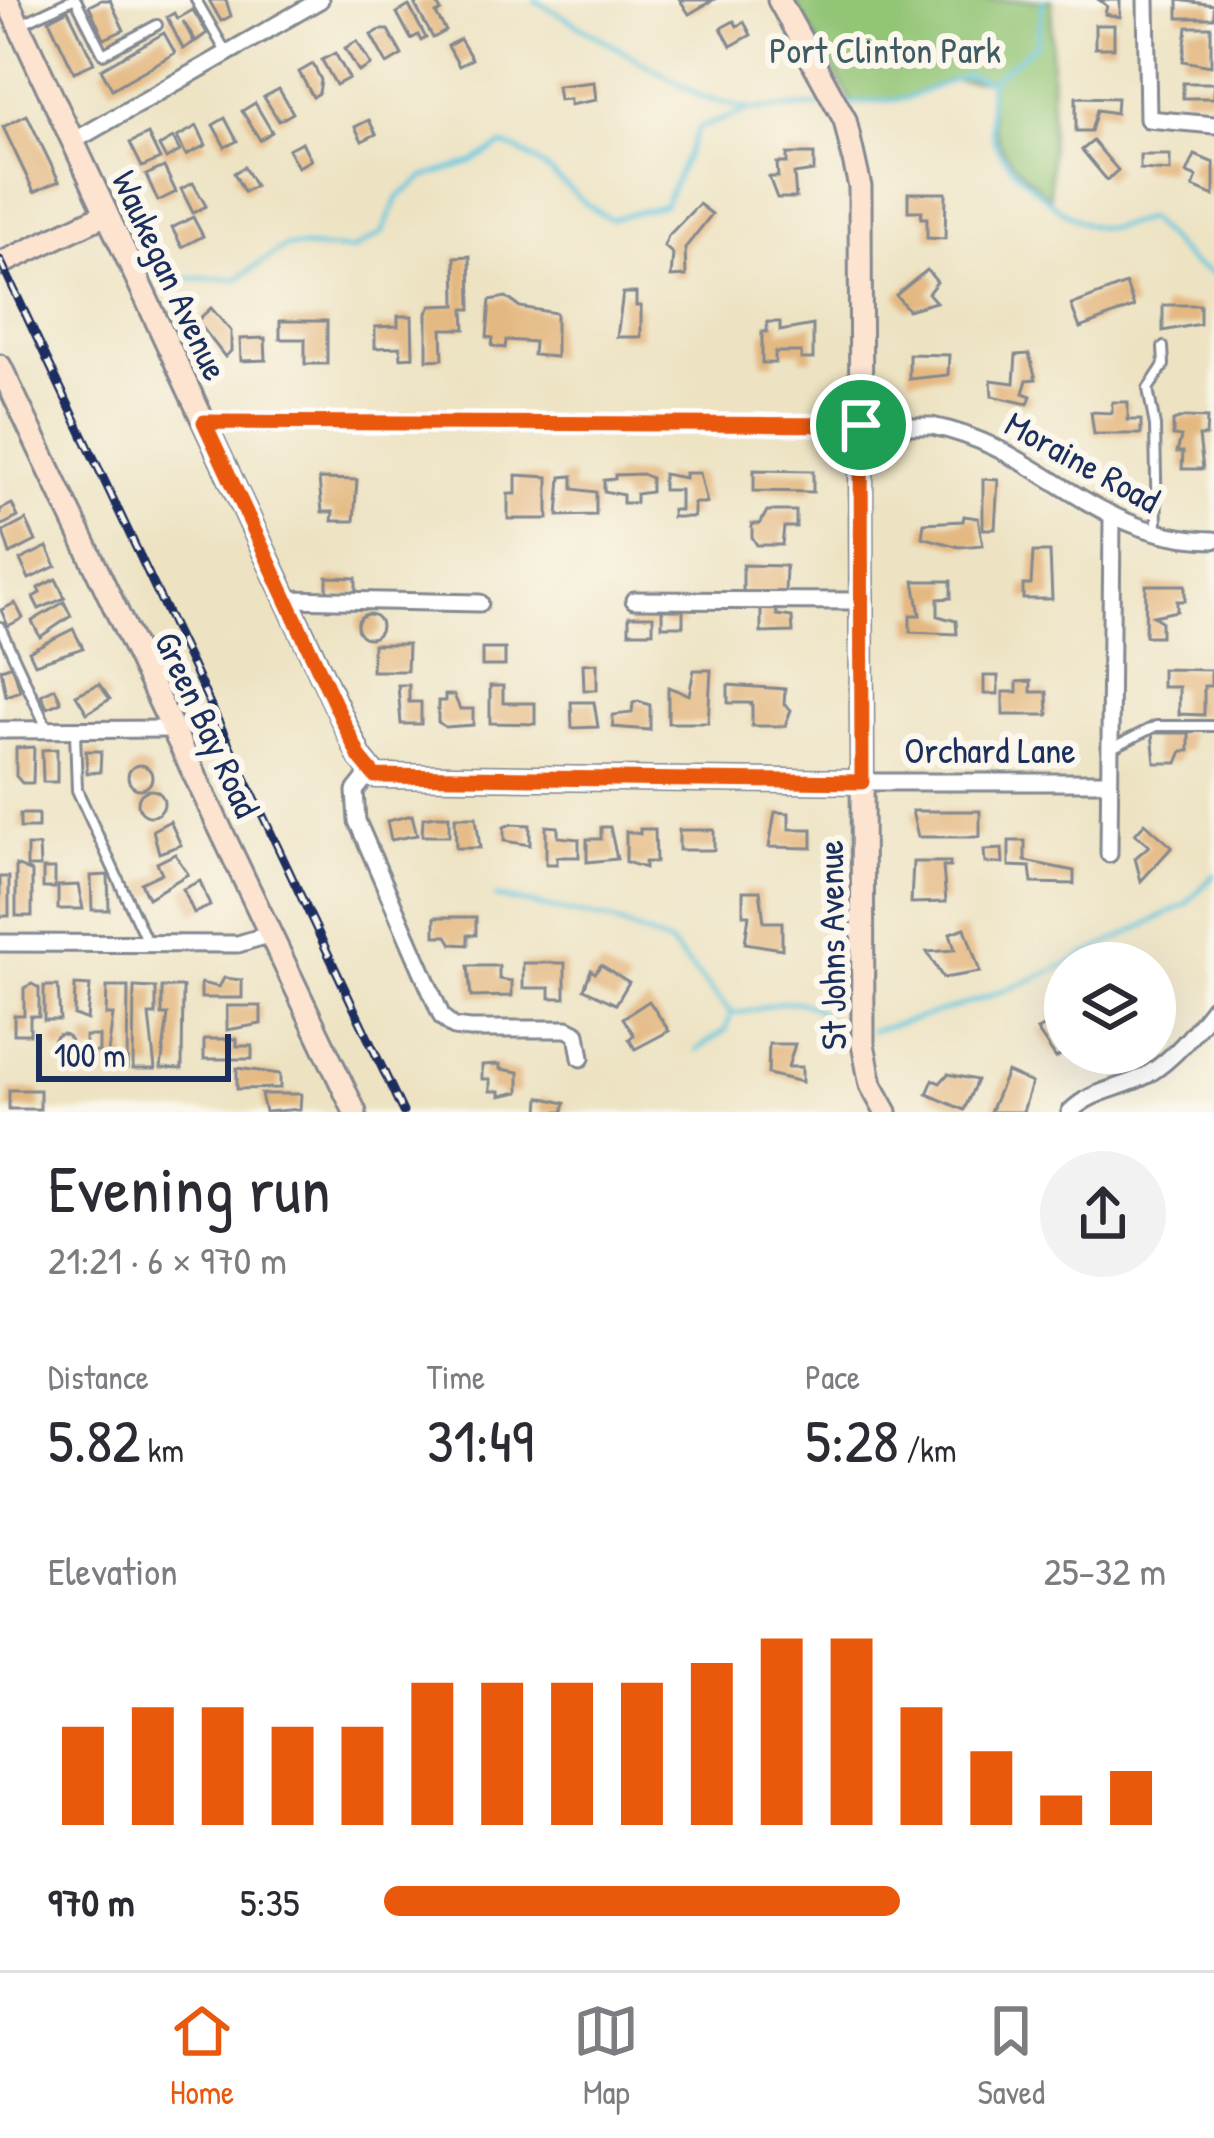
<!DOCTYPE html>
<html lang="en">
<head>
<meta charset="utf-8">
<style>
	body { margin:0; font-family:"Patrick Hand",sans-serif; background:#f2f2f3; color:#2b2b33; height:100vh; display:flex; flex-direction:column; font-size:45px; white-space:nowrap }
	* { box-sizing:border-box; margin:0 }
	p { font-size:39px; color:#7c7c81 }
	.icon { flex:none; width:66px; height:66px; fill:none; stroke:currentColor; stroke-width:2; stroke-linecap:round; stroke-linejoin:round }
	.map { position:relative; height:1112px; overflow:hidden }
	.panel { display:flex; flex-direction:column; background:#fff; flex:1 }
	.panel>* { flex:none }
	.tools { position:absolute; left:1044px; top:942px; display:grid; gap:24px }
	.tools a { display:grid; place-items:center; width:132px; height:132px; border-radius:50%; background:#fff; box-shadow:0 12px 48px #0002; font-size:60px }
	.scale { position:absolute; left:36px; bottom:30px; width:195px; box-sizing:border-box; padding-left:12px; border:6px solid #1b2f5e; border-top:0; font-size:33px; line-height:42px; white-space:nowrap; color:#1b2f5e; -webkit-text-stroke:9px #fbf7ec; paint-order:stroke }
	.pin { position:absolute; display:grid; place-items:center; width:102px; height:102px; color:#fff; margin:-51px; border:6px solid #fff; border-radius:50%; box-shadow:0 3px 12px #0007 }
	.round { display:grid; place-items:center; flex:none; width:126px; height:126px; border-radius:63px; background:#f2f2f3 }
	.head { display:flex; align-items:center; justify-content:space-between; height:204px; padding:0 48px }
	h1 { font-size:66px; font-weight:600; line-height:90px }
	.figures { display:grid; grid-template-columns:repeat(3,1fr); gap:18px; height:204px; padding:12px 48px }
	.figures div { display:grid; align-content:center }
	.figures b { font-size:60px; font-weight:600 }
	.figures small { font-size:33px; font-weight:400 }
	.figures p { font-size:33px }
	.chart { height:336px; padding:24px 48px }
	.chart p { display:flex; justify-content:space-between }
	.chart svg { width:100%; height:216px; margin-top:12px; stroke:#ea580c; stroke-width:6 }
	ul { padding:0 48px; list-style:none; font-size:39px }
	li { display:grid; grid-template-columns:192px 144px 1fr; align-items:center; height:90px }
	li i { height:30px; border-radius:15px; background:#ea580c }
	.tab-bar { display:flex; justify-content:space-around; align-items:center; height:168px; border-top:3px solid #e1e1e2; background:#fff; font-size:33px; color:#7c7c81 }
	.tab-bar a { display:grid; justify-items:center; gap:6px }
	.tab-bar .current { color:#ea580c }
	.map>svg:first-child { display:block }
	.green { fill:#93c576; stroke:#577a6a; stroke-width:3 }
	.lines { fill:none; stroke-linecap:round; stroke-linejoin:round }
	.stream { stroke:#60c5dd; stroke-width:4.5 }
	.building { fill:#e4b881 }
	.lane-casing { stroke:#848990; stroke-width:14 }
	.street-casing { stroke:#848990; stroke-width:21 }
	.secondary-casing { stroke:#848990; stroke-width:27 }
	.lane { stroke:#fff; stroke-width:8 }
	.street { stroke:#fff; stroke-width:15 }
	.secondary { stroke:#fde4d1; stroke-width:21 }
	.rail-casing { stroke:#1b2f5e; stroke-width:9 }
	.rail { stroke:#fbf7ec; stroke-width:4.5; stroke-dasharray:14; stroke-linecap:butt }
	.route-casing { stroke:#fff; stroke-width:24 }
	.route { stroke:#ea580c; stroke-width:15 }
	.labels { text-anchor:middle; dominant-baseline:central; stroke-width:12; stroke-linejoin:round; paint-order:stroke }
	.park-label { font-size:36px; fill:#3f5c65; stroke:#fbf7ec }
	.street-label { font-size:36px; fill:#1b2f5e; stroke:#fbf7ec }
</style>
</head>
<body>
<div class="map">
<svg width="1214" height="1112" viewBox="0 0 1214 1112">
	<rect width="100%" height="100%" fill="#fbf7ec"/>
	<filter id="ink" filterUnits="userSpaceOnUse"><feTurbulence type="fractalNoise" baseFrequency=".00833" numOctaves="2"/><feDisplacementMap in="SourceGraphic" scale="24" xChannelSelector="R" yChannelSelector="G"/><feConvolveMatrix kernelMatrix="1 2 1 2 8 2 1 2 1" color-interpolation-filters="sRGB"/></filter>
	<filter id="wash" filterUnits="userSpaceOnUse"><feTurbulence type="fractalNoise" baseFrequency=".004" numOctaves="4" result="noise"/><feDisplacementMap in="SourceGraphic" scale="48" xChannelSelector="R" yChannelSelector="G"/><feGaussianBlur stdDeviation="2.7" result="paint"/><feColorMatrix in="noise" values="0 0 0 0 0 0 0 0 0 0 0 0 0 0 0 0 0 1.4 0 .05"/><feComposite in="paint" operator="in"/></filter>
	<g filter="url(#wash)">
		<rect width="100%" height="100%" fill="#ede3c3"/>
		<path class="green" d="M794 0H1052L1050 199C1004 155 989 147 989 81L949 80 905 99 852 103Z"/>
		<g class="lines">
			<g class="stream">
				<polyline points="535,0 702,97 750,110"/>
				<polyline points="992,79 1037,44 1043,0"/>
				<path d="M842 104 905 99 965 75 990 81C989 102 986 127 997 147 1009 170 1067 220 1092 226 1113 232 1128 222 1148 219L1192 264 1214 274"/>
				<path d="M182 278 237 279 286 246 352 250 382 233 399 196 425 177 473 162 502 145C548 157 569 199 611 219L664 205 699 128 750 110 831 105"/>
				<path d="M496 897 610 920 670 944 731 1013C757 1014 776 998 800 1003 822 1006 833 1028 853 1030"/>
				<polyline points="1069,963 1185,905 1214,875"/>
				<path d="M871 1031C936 1014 1002 995 1065 965"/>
				<polyline points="697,1050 726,1030 731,1013"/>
			</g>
		</g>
		<g id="blocks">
			<g class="building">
				<polygon points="101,0 110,0 124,30 104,39 89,6"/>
				<polygon points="209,0 226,0 231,16 221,21"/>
				<polygon points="424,0 435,0 441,11 436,14 446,31 433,38 415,5"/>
				<polygon points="680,0 713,0 689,14"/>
				<polygon points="1099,0 1120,0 1120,17 1105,14 1107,6"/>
				<polygon points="1178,0 1214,5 1214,18 1178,18"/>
				<polygon points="409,6 426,38 421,41 418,35 411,39 397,13"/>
				<polygon points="68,10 94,63 74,72 49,20"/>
				<polygon points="193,10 207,33 196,41 183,21 194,42 183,49 167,17 174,13 177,19"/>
				<polygon points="734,21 737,26 744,22 751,35 731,46 721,28"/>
				<rect x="1095" y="25" width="19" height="23"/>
				<polygon points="1187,27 1211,27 1211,66 1183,61"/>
				<polygon points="380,30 388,30 402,55 387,64 371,35"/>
				<polygon points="164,33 175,53 112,89 101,69"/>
				<polygon points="460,39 472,59 459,66 448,46"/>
				<polygon points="357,41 371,65 359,72 345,48"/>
				<polygon points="335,53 349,78 336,85 322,60"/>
				<polygon points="313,64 321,80 319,93 313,97 299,72"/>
				<polygon points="594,82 596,100 570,105 570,99 559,100 557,86"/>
				<rect x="1183" y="83" width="31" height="15"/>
				<polygon points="279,89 293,113 279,121 264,97"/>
				<polygon points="1076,97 1117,98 1116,113 1097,110 1091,131 1076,131"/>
				<polygon points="255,103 272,132 260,140 242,111"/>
				<polygon points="27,115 59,181 34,192 3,127"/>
				<polygon points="225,118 237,141 225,147 213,125"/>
				<polygon points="369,120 376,134 362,141 355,127"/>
				<polygon points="197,126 206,145 186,155 177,137"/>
				<polygon points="148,134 160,159 142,167 130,143"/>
				<polygon points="173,138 180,151 166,159 159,146"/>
				<polygon points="1093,141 1118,170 1107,180 1082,150"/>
				<polygon points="302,142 311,160 298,167 288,149"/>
				<polygon points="787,154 814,154 814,171 794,174 796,198 777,198 769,177 778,177 777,163 787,163"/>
				<polygon points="1140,155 1170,155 1170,171 1140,169"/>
				<polygon points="1195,155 1214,163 1214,196 1193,187 1197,177 1187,173"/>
				<polygon points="164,167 176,192 158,201 146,175"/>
				<polygon points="244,167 255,186 244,192 234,173"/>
				<polygon points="193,183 206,206 193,213 181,189"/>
				<polygon points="908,193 946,193 945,239 927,238 927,218 921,218 922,211 908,211"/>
				<polygon points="699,204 712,214 685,248 686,276 671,277 673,254 664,246 668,236"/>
				<polygon points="193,217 203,236 182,247 172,228"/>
				<polygon points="470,256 471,309 464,309 465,329 442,329 443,359 427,360 427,313 431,306 456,305 455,257"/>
				<polygon points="927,270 937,282 928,293 936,302 908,310 896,295"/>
				<polygon points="1126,284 1134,307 1080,328 1071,305"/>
				<polygon points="623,293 636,293 636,306 641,306 641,337 617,337"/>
				<polygon points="506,297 520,307 556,313 556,357 533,355 534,342 506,340 505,348 492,346 493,338 487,337 490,300"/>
				<polygon points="1163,305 1200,305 1200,324 1163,331"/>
				<polygon points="211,308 231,331 231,351 225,357 197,321"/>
				<polygon points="398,316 412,316 413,357 401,358 400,347 375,348 375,327 398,326"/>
				<polygon points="280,321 327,321 327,364 305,364 305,339 280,339"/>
				<polygon points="767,322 780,322 780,331 813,325 813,359 801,359 801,352 775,352 775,363 762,363 762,332 767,332"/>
				<polygon points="265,338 266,360 241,361 240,339"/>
				<polygon points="909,354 949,355 948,375 909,379"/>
				<polygon points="1029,354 1036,379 1027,380 1023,393 1031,396 1028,404 992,396 991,380 1014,383 1016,355"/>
				<polygon points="1112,402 1128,402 1128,420 1141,420 1141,434 1094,434 1091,412 1112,413"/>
				<polygon points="1185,417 1207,418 1206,436 1199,436 1203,469 1182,469 1183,452 1177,452 1181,437 1173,436 1173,421"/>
				<polygon points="754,470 813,471 813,492 754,491"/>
				<polygon points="685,473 700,473 707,503 694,503 694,517 672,517 672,510 680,510 680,490 663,490 663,474 685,478"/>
				<polygon points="642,474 651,478 651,492 636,494 636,503 623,503 623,495 604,491 604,480 615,479 615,475"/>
				<polygon points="516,475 548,477 548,519 508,519 508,494 516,494"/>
				<polygon points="573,476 573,489 596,492 596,515 558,516 561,477"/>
				<polygon points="319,479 357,480 354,521 332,521 333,512 322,512"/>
				<polygon points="983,479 998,480 995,529 983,529"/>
				<polygon points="12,504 18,517 0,526 0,510"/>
				<polygon points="767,511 796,511 796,527 784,527 782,545 757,545 752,537 752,524 760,524"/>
				<polygon points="964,516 978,518 983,545 959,547 922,537 924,523 963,521"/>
				<polygon points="26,520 36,541 10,554 3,532"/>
				<polygon points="47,547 56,566 29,579 20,560"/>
				<polygon points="1033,552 1050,552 1052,599 1023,599 1023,585 1031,585"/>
				<polygon points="743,565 786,566 785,594 743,593"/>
				<polygon points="327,577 356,578 356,595 327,595"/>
				<polygon points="56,579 65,598 39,609 33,597 40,593 38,588"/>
				<polygon points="914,581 951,581 951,598 938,599 938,616 956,621 957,634 910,632 910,615 920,615"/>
				<polygon points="1146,585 1185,585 1185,601 1177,601 1177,611 1153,616 1161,621 1161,636 1145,636"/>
				<polygon points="64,602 71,616 40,637 32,621"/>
				<polygon points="15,603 23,618 8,626 1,610"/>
				<polygon points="776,607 777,615 792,617 793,632 761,633 761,608"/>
				<rect x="662" y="610" width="21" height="16"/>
				<circle cx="369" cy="626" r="12"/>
				<rect x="629" y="616" width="24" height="16"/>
				<polygon points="73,629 83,648 35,664 29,651"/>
				<polygon points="373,644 408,644 407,671 372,671"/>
				<rect x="482" y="649" width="23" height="17"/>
				<polygon points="597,663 597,690 584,690 583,664"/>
				<polygon points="13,665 20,691 6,696 1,669"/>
				<polygon points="1162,669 1211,670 1211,686 1204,686 1204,715 1179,714 1179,687 1162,687"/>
				<polygon points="694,670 711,670 708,723 668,723 668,687 689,695"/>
				<rect x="984" y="676" width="14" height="18"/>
				<polygon points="1031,681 1031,692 1047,692 1048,715 1003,715 1003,692 1017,692 1017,682"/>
				<polygon points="99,684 110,699 87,713 76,695"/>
				<polygon points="398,685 409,685 409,702 421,702 421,724 401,724"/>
				<polygon points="728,685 785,689 784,704 791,710 785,726 752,726 752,703 728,703"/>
				<polygon points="490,686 503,686 503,703 535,703 535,724 490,723"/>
				<polygon points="55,688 61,702 47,708 41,695"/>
				<polygon points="445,695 454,695 460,709 473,709 473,725 445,727 438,722 438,701 445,701"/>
				<polygon points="638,701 650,705 650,730 613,727 613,715 632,713 633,703"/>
				<polygon points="571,702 594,702 598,727 572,728"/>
				<polygon points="1152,733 1189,733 1189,751 1182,751 1177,763 1155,763"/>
				<polygon points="34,747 33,783 22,783 16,776 16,748"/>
				<polygon points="57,749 57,782 43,782 42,750"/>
				<polygon points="86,751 101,751 100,772 87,773"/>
				<circle cx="140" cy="777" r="12"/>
				<circle cx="151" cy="803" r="13"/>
				<polygon points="912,811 980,811 980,837 918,837"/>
				<polygon points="775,812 789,813 789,829 812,829 812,848 769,847"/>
				<rect x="20" y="814" width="18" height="14"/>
				<polygon points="412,815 417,835 391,840 387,821"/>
				<polygon points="435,816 449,816 449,836 422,836 423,818"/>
				<polygon points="455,817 476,817 480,848 456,848"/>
				<polygon points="170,821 181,845 159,853 153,830"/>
				<polygon points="1145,823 1172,847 1141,881 1135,858 1149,846 1135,834"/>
				<polygon points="511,824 530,825 530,845 504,841 504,827"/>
				<polygon points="546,826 558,827 558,837 579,839 579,857 557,857 557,864 546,864"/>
				<polygon points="601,827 610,827 617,859 587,862 587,839 601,839"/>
				<polygon points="640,829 655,829 656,862 645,862 645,868 626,862 626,831 640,834"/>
				<rect x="679" y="830" width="35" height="20"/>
				<polygon points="1009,841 1025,841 1025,861 1074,871 1074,884 1032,883 1030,867 1009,866"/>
				<polygon points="27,846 39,846 40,867 27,867"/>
				<polygon points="1002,849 1003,863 985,863 984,850"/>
				<polygon points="175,854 188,874 148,898 141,883 162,873 157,863"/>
				<polygon points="913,862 950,862 950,867 943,867 946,902 911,903"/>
				<polygon points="16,865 32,872 32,916 16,916"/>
				<rect x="43" y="869" width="12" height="19"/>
				<polygon points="108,875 109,910 92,910 91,876"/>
				<rect x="0" y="877" width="9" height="39"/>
				<polygon points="200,881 210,906 194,913 183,889"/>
				<polygon points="78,885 83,909 58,909 58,886"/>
				<polygon points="743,891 760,891 764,922 782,922 782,949 745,943 749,915 743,915"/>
				<polygon points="435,917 476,917 476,935 468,935 468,945 452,944 447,936 435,936"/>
				<polygon points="965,928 980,972 943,978 927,952 955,950 950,933"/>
				<polygon points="523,963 565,963 565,998 550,998 550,988 523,988"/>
				<polygon points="601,965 629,982 616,1004 584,989 591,970 595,973"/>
				<polygon points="468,966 499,966 499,979 512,981 512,996 471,997"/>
				<polygon points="224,978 242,980 242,998 201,998 201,983 219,987"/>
				<polygon points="32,984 39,988 39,1016 30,1016 30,1034 14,1034 14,1015 24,1015 24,988"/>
				<polygon points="75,985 90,986 87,1020 74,1015"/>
				<polygon points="44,986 58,986 60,1020 44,1020"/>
				<polygon points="107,987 128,987 127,1068 106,1068 113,1015 106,1015"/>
				<polygon points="134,987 156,988 156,1015 149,1015 155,1069 133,1069"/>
				<polygon points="162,987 183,987 182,1069 161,1068 168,1015 162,1015"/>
				<polygon points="649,1001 669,1031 635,1049 629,1039 634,1035 623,1018"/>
				<polygon points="227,1006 261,1006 261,1024 227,1030"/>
				<polygon points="1065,1018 1065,1052 1056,1058 1037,1030"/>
				<circle cx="62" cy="1043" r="9"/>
				<rect x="85" y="1036" width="14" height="16"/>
				<polygon points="204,1039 237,1039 237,1046 252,1046 252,1059 204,1059"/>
				<polygon points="769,1044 795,1044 788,1067 802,1067 802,1082 768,1074"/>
				<polygon points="500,1064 500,1069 519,1072 519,1092 500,1096 500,1091 490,1091 490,1079 482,1079 482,1065"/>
				<polygon points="237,1068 280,1074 280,1088 237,1089"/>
				<polygon points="1007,1072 1032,1083 1023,1112 990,1112"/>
				<polygon points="948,1074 977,1080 964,1110 927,1094 933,1080 940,1083"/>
				<rect x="9" y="1090" width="31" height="19"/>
				<polygon points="261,1094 301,1094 300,1109 265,1112"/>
				<polygon points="540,1097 565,1103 563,1112 539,1112"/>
			</g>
		</g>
	</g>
	<g filter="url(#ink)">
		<use href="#blocks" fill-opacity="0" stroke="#848990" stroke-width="3"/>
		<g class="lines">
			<defs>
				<g id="lane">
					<polyline points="76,0 103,54 157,25"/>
					<polyline points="196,0 226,52"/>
					<polyline points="19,25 71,0"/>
					<polyline points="1157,529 1155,426 1148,389 1164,365 1163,347"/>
					<polyline points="0,627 47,728"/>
					<polyline points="75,732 77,790 147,942"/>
					<polyline points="1110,749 1156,726 1214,726"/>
				</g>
				<g id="street">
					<polyline points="1146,0 1148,119 1214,125"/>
					<polyline points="72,142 320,0"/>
					<path d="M204 422 932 426C1043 448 1093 539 1214 540"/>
					<polyline points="287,599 480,603"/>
					<polyline points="634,600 861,601"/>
					<polyline points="0,730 174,729"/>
					<polyline points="370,772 355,791 357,821 442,1017 454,1027 470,1029 567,1029 577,1034 581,1058"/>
					<polyline points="862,782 1108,782"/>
					<polyline points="1109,854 1112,518"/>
					<polyline points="0,943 238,944 271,934"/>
					<path d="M1070 1112C1091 1090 1121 1089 1147 1075 1175 1058 1194 1033 1214 1007"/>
				</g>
				<g id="secondary">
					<polyline points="7,0 360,757 375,776 862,782"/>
					<polyline points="779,0 845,120 860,187 863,1044 871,1085 886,1112"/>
					<polyline points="0,264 106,214"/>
					<polyline points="0,366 355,1112"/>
				</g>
			</defs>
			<use href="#lane" class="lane-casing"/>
			<use href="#street" class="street-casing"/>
			<use href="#secondary" class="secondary-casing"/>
			<use href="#lane" class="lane"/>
			<use href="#street" class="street"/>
			<use href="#secondary" class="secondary"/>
			<defs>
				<polyline id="rail" points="0,260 403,1112"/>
			</defs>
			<use href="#rail" class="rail-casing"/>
			<use href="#rail" class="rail"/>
		</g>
	</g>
	<g class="lines" filter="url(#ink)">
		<defs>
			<polygon id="route" points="204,422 861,425 862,782 375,776 360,758"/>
		</defs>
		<use href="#route" class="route-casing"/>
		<use href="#route" class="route"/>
	</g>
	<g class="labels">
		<g class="park-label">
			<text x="885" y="49">Port Clinton Park</text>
		</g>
		<g class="street-label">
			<text transform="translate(171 275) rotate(65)">Waukegan Avenue</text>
			<text transform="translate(1083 461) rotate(29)">Moraine Road</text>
			<text transform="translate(208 724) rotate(65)">Green Bay Road</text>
			<text x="990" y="749">Orchard Lane</text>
			<text transform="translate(831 945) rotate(-91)">St Johns Avenue</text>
		</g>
	</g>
</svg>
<div class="tools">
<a><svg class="icon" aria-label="layers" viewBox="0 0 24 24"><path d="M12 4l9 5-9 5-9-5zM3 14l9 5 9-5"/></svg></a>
</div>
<div class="scale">100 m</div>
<div class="pin" style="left:861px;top:425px;background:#1e9e55"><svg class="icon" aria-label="arrive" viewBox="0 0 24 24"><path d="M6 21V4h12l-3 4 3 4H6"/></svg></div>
</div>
<section class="panel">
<div class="head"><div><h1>Evening run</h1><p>21:21 · 6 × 970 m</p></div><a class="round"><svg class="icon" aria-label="share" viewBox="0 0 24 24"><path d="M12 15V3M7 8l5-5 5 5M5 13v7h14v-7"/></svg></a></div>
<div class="figures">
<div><p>Distance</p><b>5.82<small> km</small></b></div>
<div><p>Time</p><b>31:49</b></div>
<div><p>Pace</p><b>5:28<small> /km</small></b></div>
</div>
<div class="chart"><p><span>Elevation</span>25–32 m</p>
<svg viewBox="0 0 160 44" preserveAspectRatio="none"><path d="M5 44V24M15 44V20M25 44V20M35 44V24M45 44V24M55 44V15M65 44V15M75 44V15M85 44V15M95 44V11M105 44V6M115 44V6M125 44V20M135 44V29M145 44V38M155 44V33"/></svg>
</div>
<ul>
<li><b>970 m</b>5:35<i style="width:66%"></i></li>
</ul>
</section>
<nav class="tab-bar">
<a class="current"><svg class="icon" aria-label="home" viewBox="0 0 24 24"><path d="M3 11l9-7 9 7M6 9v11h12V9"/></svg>Home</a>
<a><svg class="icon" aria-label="map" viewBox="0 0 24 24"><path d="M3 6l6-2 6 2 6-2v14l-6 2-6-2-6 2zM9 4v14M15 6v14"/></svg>Map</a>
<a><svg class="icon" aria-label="saved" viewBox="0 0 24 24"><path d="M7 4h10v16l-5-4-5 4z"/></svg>Saved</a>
</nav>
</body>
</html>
